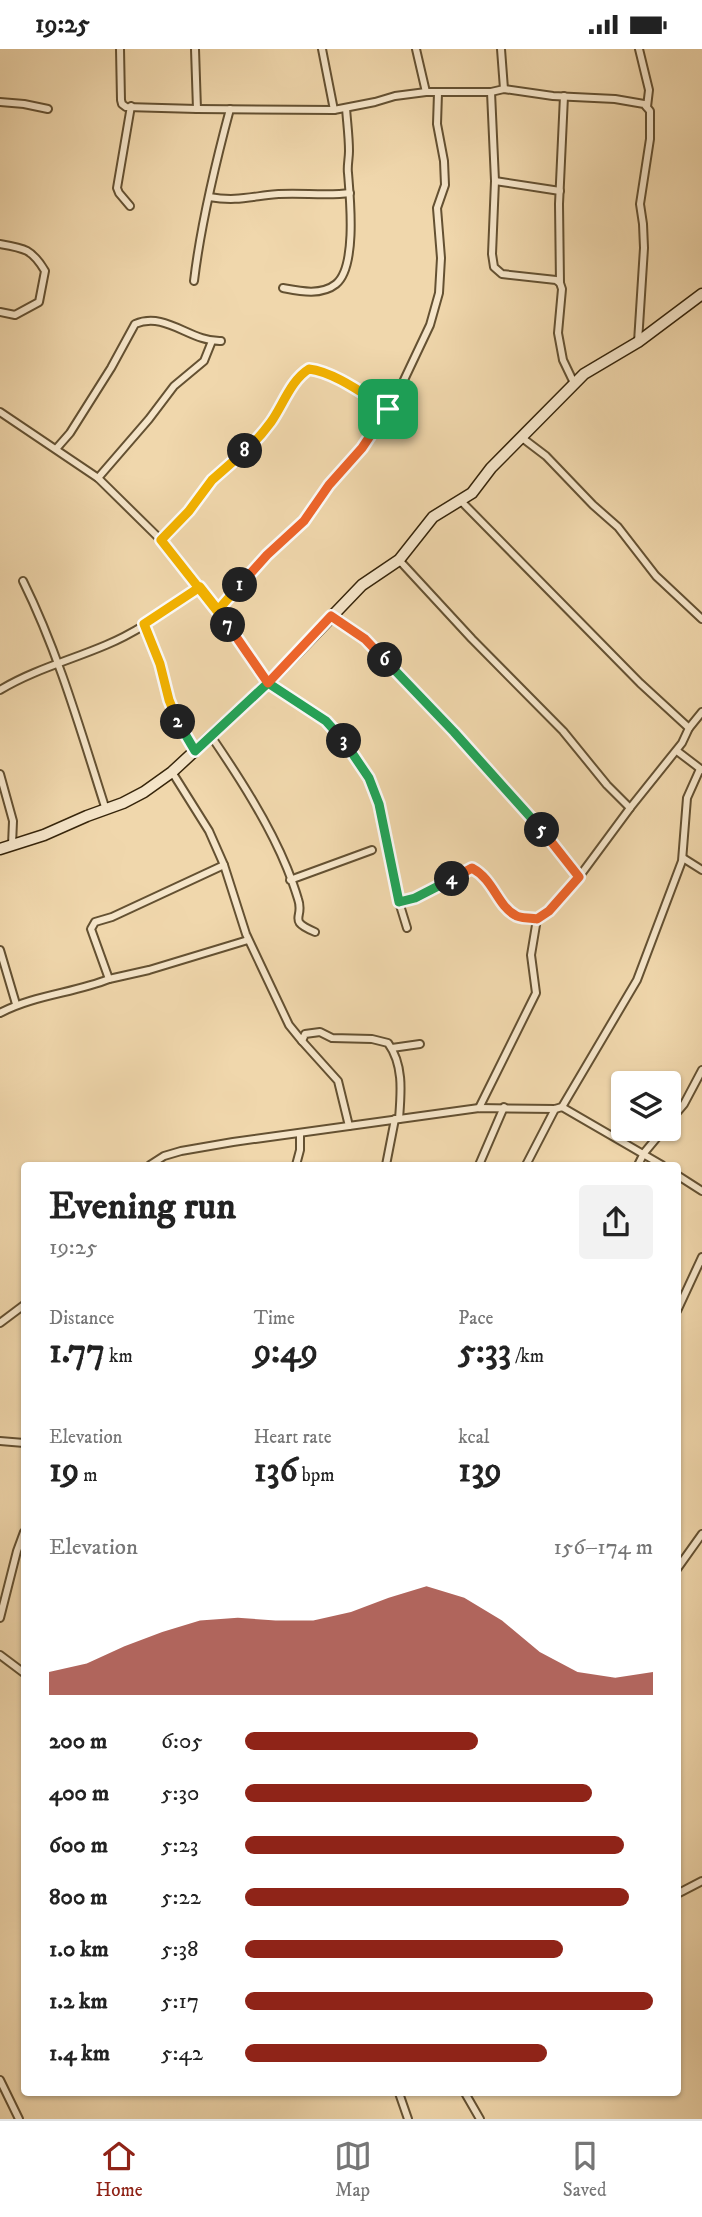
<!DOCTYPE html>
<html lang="en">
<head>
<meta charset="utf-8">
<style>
	body { margin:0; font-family:"IM FELL DW Pica",serif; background:#f2f2f2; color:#222; height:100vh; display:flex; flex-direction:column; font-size:26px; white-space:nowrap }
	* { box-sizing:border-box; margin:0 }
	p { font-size:23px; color:#767676 }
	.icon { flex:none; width:38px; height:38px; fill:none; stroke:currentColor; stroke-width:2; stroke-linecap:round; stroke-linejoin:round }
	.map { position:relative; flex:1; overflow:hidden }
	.sheet { position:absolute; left:21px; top:1113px; width:660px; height:934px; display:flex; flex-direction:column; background:#fff; border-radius:7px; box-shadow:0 2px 5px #0004 }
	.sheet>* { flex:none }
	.fabs { position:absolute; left:611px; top:1022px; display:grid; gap:14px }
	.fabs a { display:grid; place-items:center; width:70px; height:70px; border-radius:7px; background:#fff; box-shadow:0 2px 5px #0004; font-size:35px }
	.pin { position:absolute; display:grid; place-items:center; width:60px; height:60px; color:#fff; margin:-30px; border-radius:14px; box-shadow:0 4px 10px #0006 }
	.km { position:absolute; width:35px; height:35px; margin:-18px; border-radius:50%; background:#222; color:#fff; font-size:19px; line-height:35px; text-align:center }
	.round { display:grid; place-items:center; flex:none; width:74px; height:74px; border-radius:7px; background:#f2f2f2 }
	.headline { display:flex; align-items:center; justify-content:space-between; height:119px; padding:0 28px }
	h1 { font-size:38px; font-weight:700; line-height:52px }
	.figures { display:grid; grid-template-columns:repeat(3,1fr); gap:10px; height:119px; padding:7px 28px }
	.figures div { display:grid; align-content:center }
	.figures b { font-size:35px; font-weight:700 }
	.figures small { font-size:19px; font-weight:400 }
	.figures p { font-size:19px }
	.chart { height:196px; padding:14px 28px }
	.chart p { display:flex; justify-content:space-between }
	.chart svg { width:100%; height:126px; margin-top:7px; fill:#8f2418; opacity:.7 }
	ul { padding:0 28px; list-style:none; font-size:23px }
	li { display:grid; grid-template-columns:112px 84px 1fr; align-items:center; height:52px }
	li i { height:18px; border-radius:9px; background:#8f2418 }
	.status { display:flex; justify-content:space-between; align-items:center; height:49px; padding:0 35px; background:#fff; direction:ltr }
	.status svg { height:19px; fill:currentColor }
	.dock { display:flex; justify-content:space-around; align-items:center; height:98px; border-top:2px solid #e0e0e0; background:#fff; font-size:19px; color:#767676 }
	.dock a { display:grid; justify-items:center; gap:4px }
	.dock .on { color:#8f2418 }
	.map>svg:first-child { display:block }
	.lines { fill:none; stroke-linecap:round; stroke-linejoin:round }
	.street-casing { stroke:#645132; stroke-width:10 }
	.secondary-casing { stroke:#35240a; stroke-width:13 }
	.street { stroke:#f5e5c9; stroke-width:6 }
	.secondary { stroke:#f5e5c9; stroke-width:10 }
	.split-1-casing { stroke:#fff; stroke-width:14 }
	.split-2-casing { stroke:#fff; stroke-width:14 }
	.split-3-casing { stroke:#fff; stroke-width:14 }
	.split-4-casing { stroke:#fff; stroke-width:14 }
	.split-5-casing { stroke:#fff; stroke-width:14 }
	.split-6-casing { stroke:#fff; stroke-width:14 }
	.split-7-casing { stroke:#fff; stroke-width:14 }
	.split-8-casing { stroke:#fff; stroke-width:14 }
	.split-9-casing { stroke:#fff; stroke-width:14 }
	.split-1 { stroke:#f0652b; stroke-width:9 }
	.split-2 { stroke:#f5b400; stroke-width:9 }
	.split-3 { stroke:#22a559; stroke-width:9 }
	.split-4 { stroke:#22a559; stroke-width:9 }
	.split-5 { stroke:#f0652b; stroke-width:9 }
	.split-6 { stroke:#22a559; stroke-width:9 }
	.split-7 { stroke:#f0652b; stroke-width:9 }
	.split-8 { stroke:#f5b400; stroke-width:9 }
	.split-9 { stroke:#f5b400; stroke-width:9 }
</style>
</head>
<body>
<div class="status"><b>19:25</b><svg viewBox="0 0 49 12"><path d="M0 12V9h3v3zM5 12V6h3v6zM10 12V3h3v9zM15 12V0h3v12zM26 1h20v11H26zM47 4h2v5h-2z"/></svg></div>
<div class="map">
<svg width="702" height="2070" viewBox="0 0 702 2070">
	<rect width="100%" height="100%" fill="#f0d7ac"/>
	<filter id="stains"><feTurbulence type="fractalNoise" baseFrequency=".00286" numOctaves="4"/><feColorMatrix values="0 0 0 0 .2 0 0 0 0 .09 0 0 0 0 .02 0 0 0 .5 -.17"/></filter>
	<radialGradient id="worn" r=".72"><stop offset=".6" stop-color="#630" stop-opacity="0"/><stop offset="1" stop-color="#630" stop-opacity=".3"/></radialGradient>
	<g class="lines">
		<defs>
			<g id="street">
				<polyline points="120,0 121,51 122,55 126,58 197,60 334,61 375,53 395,47 426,43 491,43 504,40 553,47 615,50 644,55 650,62 650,90 640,155 643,175 644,199 638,293"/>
				<polyline points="195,0 197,60"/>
				<polyline points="322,0 334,61"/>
				<polyline points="416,0 426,43"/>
				<polyline points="501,0 504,40"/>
				<polyline points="639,0 649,41 647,58"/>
				<polyline points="491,43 495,132 492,205 494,218 502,225 556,231 560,234 562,240 558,284 563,311 574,334"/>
				<polyline points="0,53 24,55 48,60"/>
				<polyline points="495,132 560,142"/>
				<path d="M209 148C233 152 245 149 268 146 295 142 323 148 350 144"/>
				<polyline points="130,157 119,144 117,139 131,57"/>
				<path d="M0 195C24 199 32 200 45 222L39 253 15 266 0 263"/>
				<path d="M194 232C201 173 215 116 230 60"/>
				<polyline points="560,234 559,155 564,47"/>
				<path d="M283 239C299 242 321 247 336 235 357 218 350 149 348 124 347 117 349 110 349 102 349 88 347 73 346 59"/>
				<polyline points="0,363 98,429 161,491 218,561 268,634 326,672 344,692 368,729 379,755 399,853 407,879"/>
				<polyline points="521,388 546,407 593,456 618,478 656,527 702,570"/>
				<path d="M56 400 70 384 111 319 135 275C166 262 190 293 221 292"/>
				<polyline points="98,429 149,370 174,337 204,312 212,292"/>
				<polyline points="460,451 640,634 689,679"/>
				<path d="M161 491 189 462 211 431 261 387 297 331 309 320C335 323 366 347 388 360"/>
				<polyline points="399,511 472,590 563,682 607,736 630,759"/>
				<path d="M23 532C59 605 81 683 106 761"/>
				<polyline points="218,561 267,506 304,472 329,436 362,399 395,350 430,276 439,244 441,209 437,159 445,136 444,112 437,75 438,44"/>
				<polyline points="331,567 365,590 454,683 538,776 579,828"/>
				<polyline points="144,575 160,616 169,651 179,676 195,702"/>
				<path d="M0 641C33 621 71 611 106 596 140 582 170 559 200 539"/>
				<path d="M211 687C239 728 268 773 287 819 291 829 295 840 298 850 305 869 286 871 315 883"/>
				<polyline points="677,702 702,721"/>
				<path d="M172 723 209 782 224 816 246 885 289 976 302 992 305 985 320 983 332 989 372 990 388 994C404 1016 401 1044 399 1070"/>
				<polyline points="0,725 13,772 12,796"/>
				<polyline points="683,809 702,821"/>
				<polyline points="224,816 112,868 95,873 91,880 109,930 149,921 248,891"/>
				<polyline points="290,831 372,801"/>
				<path d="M399 853 415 849 472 819C495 831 497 855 515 866 520 870 530 868 537 870L549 862 579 828 630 759 682 694 689 679 702 663"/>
				<polyline points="0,901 16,955"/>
				<path d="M0 964C34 946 74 944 109 930"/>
				<polyline points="302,992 338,1032 349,1077"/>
				<polyline points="392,999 420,995"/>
				<polyline points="562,1058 637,931 682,812 687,749 700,720"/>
				<polyline points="479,1059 536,944 531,906 537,870"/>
				<polyline points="668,1074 684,1055 702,1021"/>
				<polyline points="150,1116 164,1107 181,1102 233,1093 479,1059 555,1060 562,1058 662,1116"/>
				<polyline points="296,1116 300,1101 300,1084"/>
				<polyline points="386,1116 395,1070"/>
				<polyline points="479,1116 504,1058"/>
				<polyline points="526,1116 555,1060"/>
				<polyline points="638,1116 644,1104 664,1080"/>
				<polyline points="677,1126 702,1142"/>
				<polyline points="677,1262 702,1208"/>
				<polyline points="0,1274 24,1256"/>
				<polyline points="0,1392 24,1394"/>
				<polyline points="677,1520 702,1485"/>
				<polyline points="0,1569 17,1502 24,1483"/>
				<polyline points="0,1606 24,1624"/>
				<polyline points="677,1845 702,1832"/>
				<polyline points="0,2031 19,2070"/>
				<polyline points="399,2044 408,2070"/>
				<polyline points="465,2044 480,2070"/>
			</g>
			<polyline id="secondary" points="0,800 44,786 87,767 123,754 144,743 172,723 268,634 362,536 399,511 433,468 472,444 491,419 584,325 638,293 702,245"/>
		</defs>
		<use href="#street" class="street-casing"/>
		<use href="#secondary" class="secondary-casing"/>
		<use href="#street" class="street"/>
		<use href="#secondary" class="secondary"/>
	</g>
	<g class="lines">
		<defs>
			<polyline id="split-1" points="240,536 267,506 304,472 329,436 362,399 388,360"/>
			<polyline id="split-2" points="178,673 169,651 160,615 144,575 200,538 218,561 240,536"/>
			<polyline id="split-3" points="178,673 195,702 268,634 326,672 344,692"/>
			<polyline id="split-4" points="344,692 369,729 379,755 399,853 415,849 452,830"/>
			<path id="split-5" d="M452 830 472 819C494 831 497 856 515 866 520 870 530 868 537 870L549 862 579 828 542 781"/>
			<polyline id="split-6" points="385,611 454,683 542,781"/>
			<polyline id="split-7" points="228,576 268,634 331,567 365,590 385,611"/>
			<polyline id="split-8" points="228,576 161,491 189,462 212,431 245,402"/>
			<path id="split-9" d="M245 402C255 393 263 384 271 373 283 356 291 331 309 320 335 323 366 347 388 360"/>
		</defs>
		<use href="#split-1" class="split-1-casing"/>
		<use href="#split-2" class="split-2-casing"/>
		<use href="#split-3" class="split-3-casing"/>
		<use href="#split-4" class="split-4-casing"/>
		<use href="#split-5" class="split-5-casing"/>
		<use href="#split-6" class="split-6-casing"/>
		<use href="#split-7" class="split-7-casing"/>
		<use href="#split-8" class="split-8-casing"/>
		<use href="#split-9" class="split-9-casing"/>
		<use href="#split-1" class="split-1"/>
		<use href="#split-2" class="split-2"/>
		<use href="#split-3" class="split-3"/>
		<use href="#split-4" class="split-4"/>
		<use href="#split-5" class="split-5"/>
		<use href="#split-6" class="split-6"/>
		<use href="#split-7" class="split-7"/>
		<use href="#split-8" class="split-8"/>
		<use href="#split-9" class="split-9"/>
	</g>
	<rect width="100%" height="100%" filter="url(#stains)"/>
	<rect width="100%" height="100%" fill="url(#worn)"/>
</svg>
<div class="fabs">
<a><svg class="icon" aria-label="layers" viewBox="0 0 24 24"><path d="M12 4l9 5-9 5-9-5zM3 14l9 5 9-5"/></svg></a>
</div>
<div class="pin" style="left:388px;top:360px;background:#1e9e55"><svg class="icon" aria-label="arrive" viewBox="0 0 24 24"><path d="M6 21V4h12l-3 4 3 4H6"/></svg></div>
<b class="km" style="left:240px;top:536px">1</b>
<b class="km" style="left:178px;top:673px">2</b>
<b class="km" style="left:344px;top:692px">3</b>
<b class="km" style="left:452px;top:830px">4</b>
<b class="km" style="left:542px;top:781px">5</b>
<b class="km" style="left:385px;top:611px">6</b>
<b class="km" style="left:228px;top:576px">7</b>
<b class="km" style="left:245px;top:402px">8</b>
<section class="sheet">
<div class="headline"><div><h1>Evening run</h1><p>19:25</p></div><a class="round"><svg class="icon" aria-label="share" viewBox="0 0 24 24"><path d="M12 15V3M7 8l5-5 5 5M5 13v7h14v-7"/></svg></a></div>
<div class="figures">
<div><p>Distance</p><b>1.77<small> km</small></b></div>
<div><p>Time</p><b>9:49</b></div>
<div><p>Pace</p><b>5:33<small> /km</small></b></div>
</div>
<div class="figures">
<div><p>Elevation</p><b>19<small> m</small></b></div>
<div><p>Heart rate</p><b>136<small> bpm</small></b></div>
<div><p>kcal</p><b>139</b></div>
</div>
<div class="chart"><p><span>Elevation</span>156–174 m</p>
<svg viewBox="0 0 160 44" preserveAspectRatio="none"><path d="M0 44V36L10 33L20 27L30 22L40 18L50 17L60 18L70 18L80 15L90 10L100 6L110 10L120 18L130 29L140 36L150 38L160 36V44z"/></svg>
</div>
<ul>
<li><b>200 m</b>6:05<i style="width:57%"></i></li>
<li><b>400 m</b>5:30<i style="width:85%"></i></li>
<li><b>600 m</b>5:23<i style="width:93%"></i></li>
<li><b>800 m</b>5:22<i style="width:94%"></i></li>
<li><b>1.0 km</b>5:38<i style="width:78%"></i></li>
<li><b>1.2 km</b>5:17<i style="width:100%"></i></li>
<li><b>1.4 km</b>5:42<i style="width:74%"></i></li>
</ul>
</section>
</div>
<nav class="dock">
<a class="on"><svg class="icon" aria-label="home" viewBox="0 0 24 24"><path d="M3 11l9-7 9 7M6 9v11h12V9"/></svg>Home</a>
<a><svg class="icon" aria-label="map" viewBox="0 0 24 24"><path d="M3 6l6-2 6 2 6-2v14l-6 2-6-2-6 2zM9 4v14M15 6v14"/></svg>Map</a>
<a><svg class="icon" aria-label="saved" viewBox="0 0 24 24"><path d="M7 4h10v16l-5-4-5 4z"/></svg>Saved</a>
</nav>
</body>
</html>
